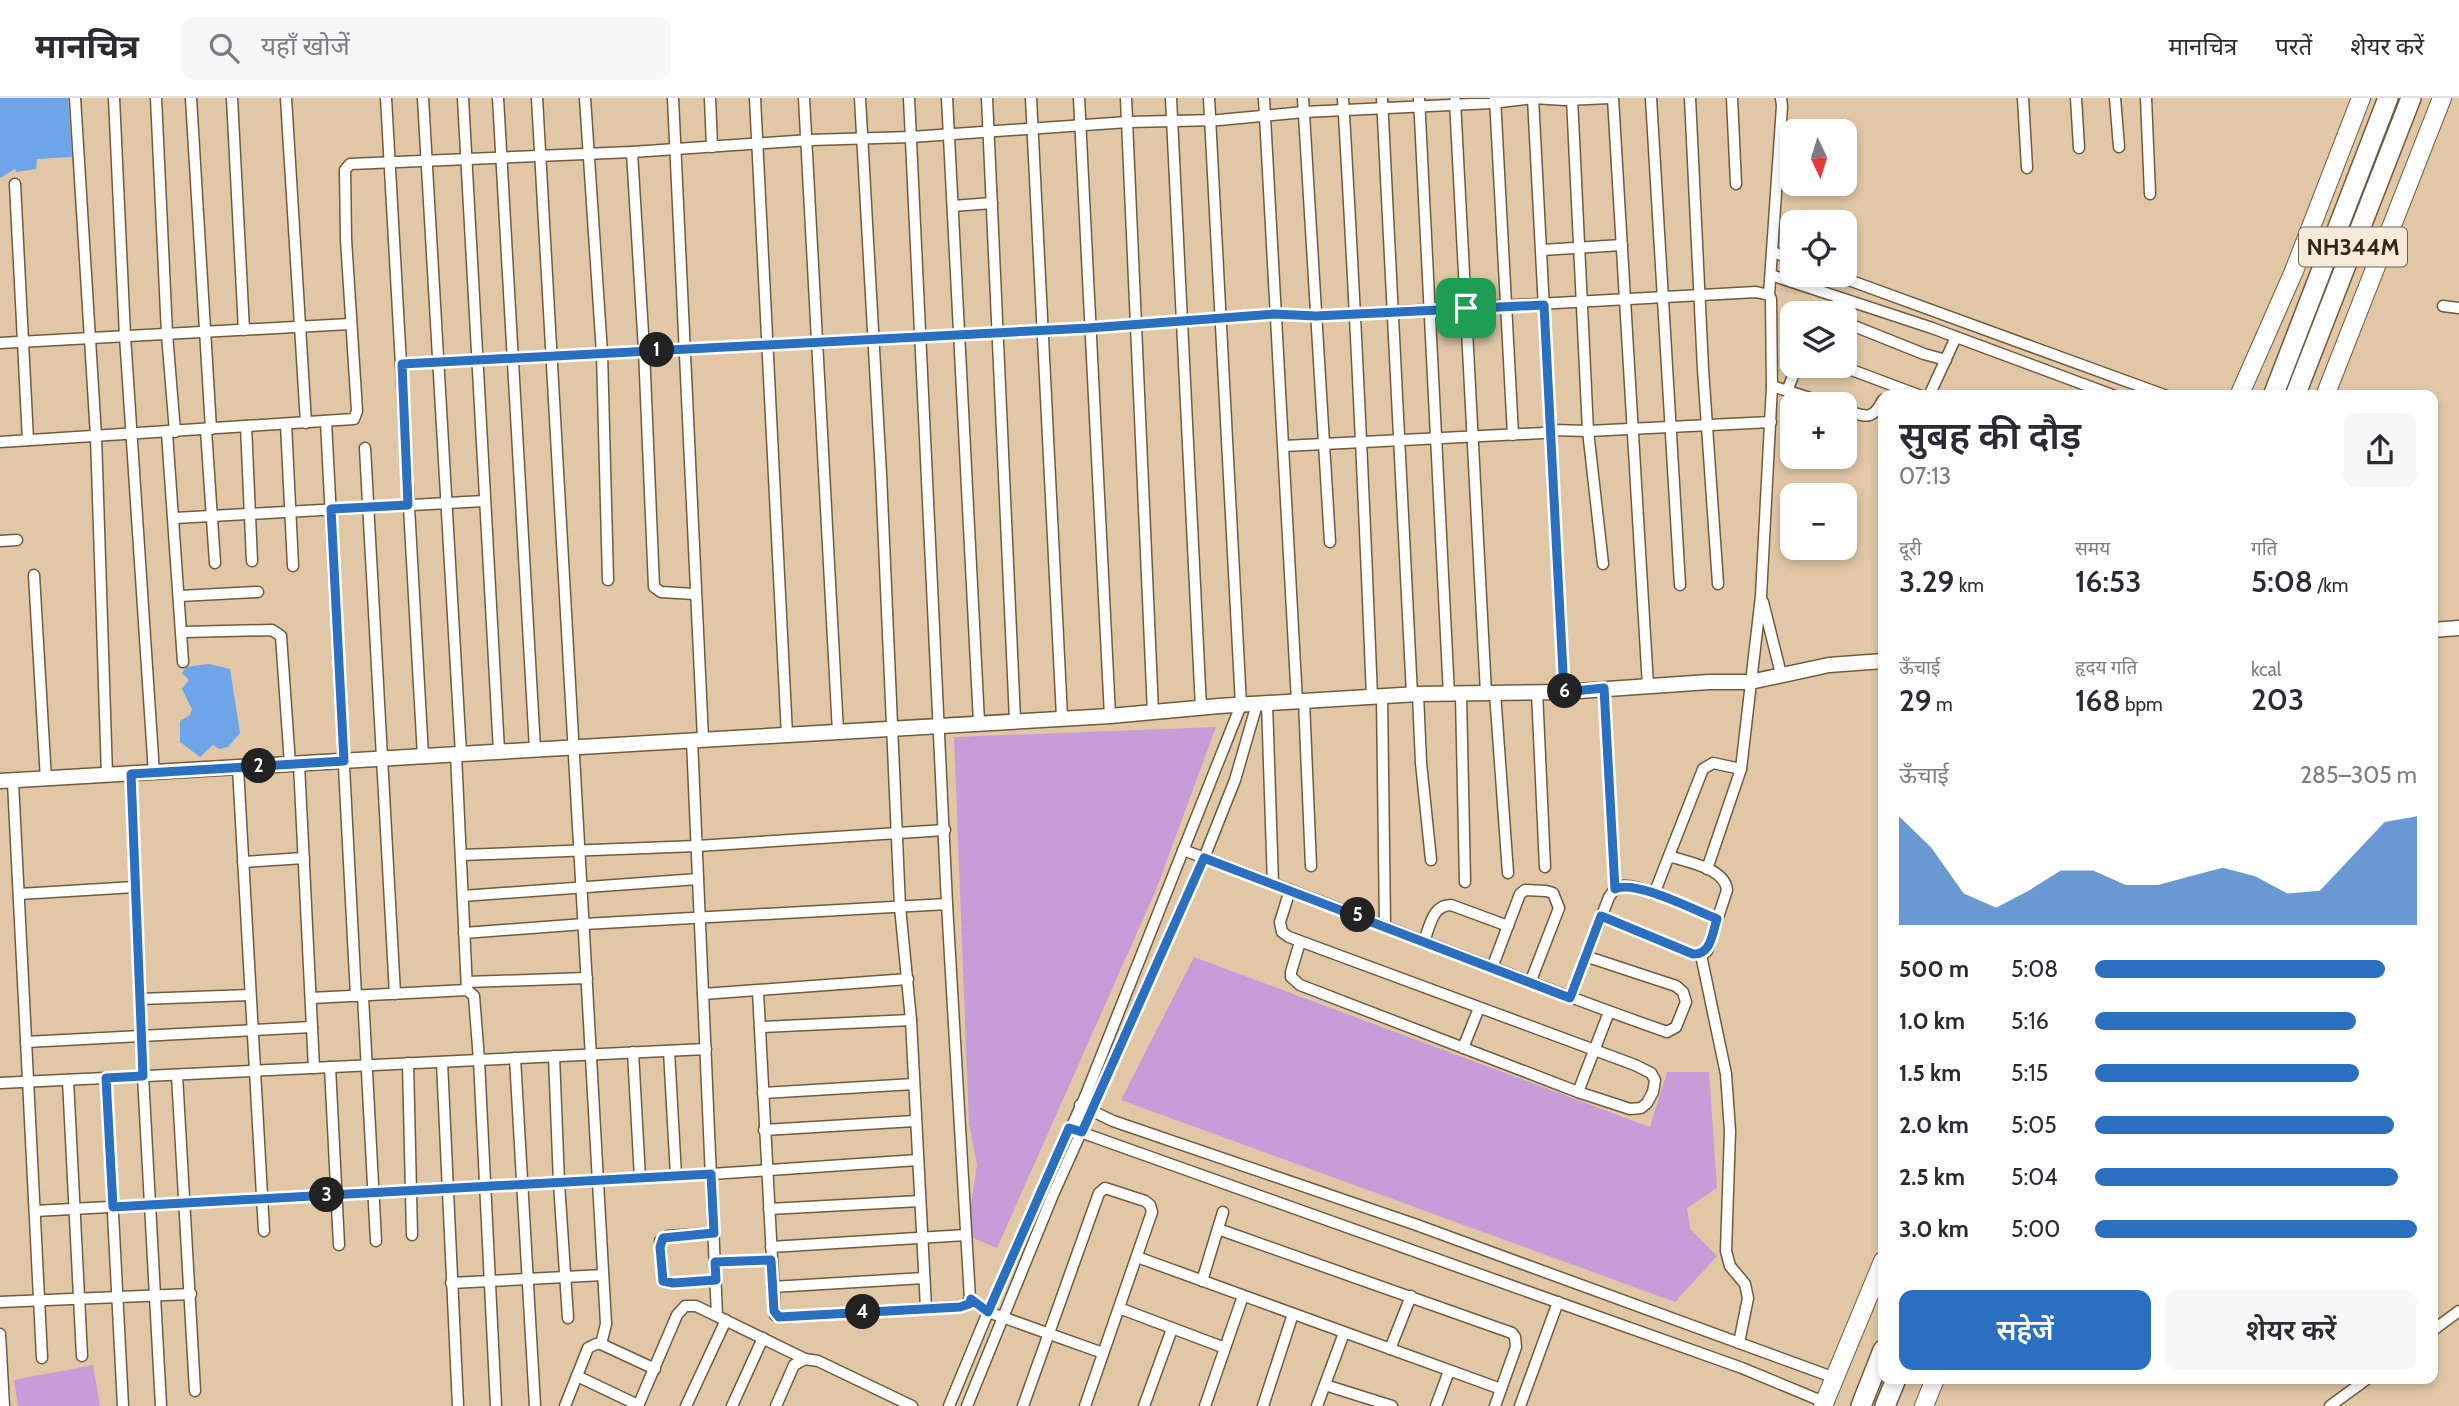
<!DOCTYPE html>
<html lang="hi">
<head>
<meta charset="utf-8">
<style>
	body { margin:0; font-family:Cabin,"Noto Sans Devanagari",sans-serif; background:#f7f7f7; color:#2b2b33; height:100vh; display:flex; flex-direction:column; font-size:26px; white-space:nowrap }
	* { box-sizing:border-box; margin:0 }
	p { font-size:23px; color:#7c7c81 }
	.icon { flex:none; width:38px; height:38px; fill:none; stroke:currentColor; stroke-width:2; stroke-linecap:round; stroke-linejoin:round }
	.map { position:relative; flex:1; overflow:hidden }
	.drawer { position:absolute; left:1878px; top:292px; width:560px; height:994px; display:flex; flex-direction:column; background:#fff; border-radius:14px; box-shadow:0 4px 10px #0003 }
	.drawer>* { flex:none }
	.needle { width:46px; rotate:176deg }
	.buttons { position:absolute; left:1780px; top:21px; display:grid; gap:14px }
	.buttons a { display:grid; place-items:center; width:77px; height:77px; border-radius:14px; background:#fff; box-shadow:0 4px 10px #0003; font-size:35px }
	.pin { position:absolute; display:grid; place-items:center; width:60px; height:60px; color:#fff; margin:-30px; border-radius:14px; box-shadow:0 4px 10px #0006 }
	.km { position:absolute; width:35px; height:35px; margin:-18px; border-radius:50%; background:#222; color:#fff; font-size:19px; line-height:35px; text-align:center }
	.round { display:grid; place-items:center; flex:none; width:74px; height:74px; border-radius:14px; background:#f7f7f7 }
	.head { display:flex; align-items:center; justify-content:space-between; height:119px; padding:0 21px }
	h1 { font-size:38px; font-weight:600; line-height:52px }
	.stats { display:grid; grid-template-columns:repeat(3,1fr); gap:10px; height:119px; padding:7px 21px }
	.stats div { display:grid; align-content:center }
	.stats b { font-size:30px; font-weight:600 }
	.stats small { font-size:19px; font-weight:400 }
	.stats p { font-size:19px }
	.chart { height:196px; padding:14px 21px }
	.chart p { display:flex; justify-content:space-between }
	.chart svg { width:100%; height:126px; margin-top:7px; fill:#2a6fc0; opacity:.7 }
	.cta { display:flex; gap:14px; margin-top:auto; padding:14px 21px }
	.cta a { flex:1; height:80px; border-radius:14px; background:#2a6fc0; color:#fff; font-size:28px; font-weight:600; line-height:80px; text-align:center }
	.cta a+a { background:#f7f7f7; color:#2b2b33 }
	ul { padding:0 21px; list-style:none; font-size:23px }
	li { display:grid; grid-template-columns:112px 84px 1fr; align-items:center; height:52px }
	li i { height:18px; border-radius:9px; background:#2a6fc0 }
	header { display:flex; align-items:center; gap:42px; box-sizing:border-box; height:98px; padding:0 35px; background:#fff; border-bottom:2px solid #e1e1e2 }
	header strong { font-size:33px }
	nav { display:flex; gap:38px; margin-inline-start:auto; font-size:24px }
	.search { width:490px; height:63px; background:#f7f7f7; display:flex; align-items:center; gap:18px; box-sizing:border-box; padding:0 24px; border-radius:14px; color:#7c7c81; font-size:26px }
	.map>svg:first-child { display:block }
	.green { fill:#c69dd9 }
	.water { fill:#6ea5e9 }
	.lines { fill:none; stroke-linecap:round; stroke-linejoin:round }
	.minor-casing { stroke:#715b3d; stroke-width:13 }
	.tertiary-casing { stroke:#715b3d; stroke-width:17 }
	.primary-casing { stroke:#715b3d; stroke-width:20 }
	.trunk-casing { stroke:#715b3d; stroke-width:22 }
	.minor { stroke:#fff; stroke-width:10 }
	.tertiary { stroke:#fff; stroke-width:14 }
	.primary { stroke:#fff; stroke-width:18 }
	.trunk { stroke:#fff; stroke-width:19 }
	.route-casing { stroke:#fff; stroke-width:14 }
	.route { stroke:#2a6fc0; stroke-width:9 }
	.labels { text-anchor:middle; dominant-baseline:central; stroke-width:6; stroke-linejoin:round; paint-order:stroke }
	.shield { fill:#f7eada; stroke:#6c6254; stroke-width:2 }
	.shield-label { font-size:23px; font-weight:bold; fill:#31271a }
</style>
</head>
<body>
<header>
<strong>मानचित्र</strong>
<div class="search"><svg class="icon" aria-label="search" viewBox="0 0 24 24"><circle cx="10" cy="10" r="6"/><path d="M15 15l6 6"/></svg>यहाँ खोजें</div>
<nav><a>मानचित्र</a><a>परतें</a><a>शेयर करें</a></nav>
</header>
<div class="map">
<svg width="2459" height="1308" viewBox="0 0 2459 1308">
	<rect width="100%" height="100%" fill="#e1c7a6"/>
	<g class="green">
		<polygon points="1216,629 1156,792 997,1150 966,1137 977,1067 969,1026 954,639"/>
		<polygon points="1194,859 1650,1029 1667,974 1709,974 1717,1090 1687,1110 1690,1131 1717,1158 1675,1204 1121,1002"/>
		<polygon points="93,1267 100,1308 18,1308 14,1282"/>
	</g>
	<g class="water">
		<polygon points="0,0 68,0 72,59 37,61 36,71 16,74 15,71 0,80"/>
		<polygon points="209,566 230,571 240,635 228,649 219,651 213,647 200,659 180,644 180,623 190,617 192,611 182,591 189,582 182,575 186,569"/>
	</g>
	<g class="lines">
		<defs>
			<g id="minor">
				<polyline points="75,0 96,338 107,677"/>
				<polyline points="114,0 125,238 154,675"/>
				<polyline points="156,0 167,236 175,334"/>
				<polyline points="191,0 211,331"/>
				<polyline points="232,0 244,232"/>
				<polyline points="286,0 306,325"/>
				<polyline points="386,0 423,658"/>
				<polyline points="423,0 461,656"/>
				<polyline points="463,0 499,653"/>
				<polyline points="498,0 535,651"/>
				<polyline points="537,0 606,1226 601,1246"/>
				<polyline points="585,0 602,255 608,482"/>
				<polyline points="673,0 703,641"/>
				<polyline points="710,0 712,49"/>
				<polyline points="755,0 787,637"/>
				<polyline points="804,0 838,634"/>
				<polyline points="860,0 881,376 900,809 911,922 926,1210"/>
				<polyline points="947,0 979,624"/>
				<polyline points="987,0 1015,622"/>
				<polyline points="1031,0 1062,619"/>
				<polyline points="1079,0 1110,618"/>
				<polyline points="1126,0 1153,614"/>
				<polyline points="1171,0 1201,610"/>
				<polyline points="1264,0 1297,604"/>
				<polyline points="1303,0 1330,444"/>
				<path d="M1343 0C1355 200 1364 399 1372 599"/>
				<polyline points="1382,0 1412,597"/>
				<polyline points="1419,0 1449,597"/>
				<polyline points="1495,0 1513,337"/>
				<polyline points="1533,0 1564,594"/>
				<polyline points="1572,0 1588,333 1603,466"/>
				<polyline points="1613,0 1648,588"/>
				<polyline points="1651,0 1680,487"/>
				<polyline points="1690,0 1703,271 1718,486"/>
				<polyline points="1732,0 1736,86"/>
				<polyline points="2023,0 2027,70"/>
				<polyline points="2076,0 2079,50"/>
				<polyline points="2115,0 2119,49"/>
				<polyline points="2146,0 2150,96"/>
				<polyline points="1455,3 1486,595"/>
				<polyline points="632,54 644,252 654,489 661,494 694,496"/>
				<polyline points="15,86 28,342"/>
				<polyline points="953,108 992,105"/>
				<polyline points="1542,152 1622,147"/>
				<polyline points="1773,154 1792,161"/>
				<polyline points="1771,177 1932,230 2115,298"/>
				<polyline points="1835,177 2167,298"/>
				<polyline points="1769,197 1782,8 1781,0"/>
				<polyline points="2443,208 2459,210"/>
				<polyline points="1844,224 1924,256 1946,262"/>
				<polyline points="0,245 350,226"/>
				<polyline points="402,266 1089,230 1274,216 1316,218 1756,194 1769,197 1771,201 1772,288 1761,498 1741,671 1713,665 1703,671 1654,796"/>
				<polyline points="1841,268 1921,298"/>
				<polyline points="1772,288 1829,306"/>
				<polyline points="1787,293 1797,268"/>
				<polyline points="1929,298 1956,239"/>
				<path d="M1844 312C1865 318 1872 324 1883 302"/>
				<polyline points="326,324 356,898"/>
				<polyline points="286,326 293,468"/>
				<polyline points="246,328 252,463"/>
				<polyline points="206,332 215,465"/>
				<polyline points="167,335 183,564"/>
				<polyline points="0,344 354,321 357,313 346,141 345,72 350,66 632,54 810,42 911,39 1128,24 1219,22 1304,14 1492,5 1533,0 1565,2 1610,0"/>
				<polyline points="1284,348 1543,335 1551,332 1588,333 1771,324"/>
				<polyline points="365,350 395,896"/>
				<polyline points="175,420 484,403"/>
				<polyline points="0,443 17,442"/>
				<polyline points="34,477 46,682"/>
				<polyline points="180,498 258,494"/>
				<polyline points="1763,504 1781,576"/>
				<polyline points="183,534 272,532 281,538 290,666"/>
				<polyline points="1604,590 1615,791"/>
				<polyline points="1537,593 1545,769"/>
				<polyline points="1495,595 1508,775"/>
				<polyline points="1418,596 1421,665 1431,762"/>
				<polyline points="1461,597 1465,784"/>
				<polyline points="1382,599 1385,828"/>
				<polyline points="1304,603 1311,768"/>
				<polyline points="1267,605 1273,786"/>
				<polyline points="692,642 717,1218"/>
				<polyline points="456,656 467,892"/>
				<polyline points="299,666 314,970"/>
				<polyline points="238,670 264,1133"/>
				<polyline points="131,676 143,978 161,1308"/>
				<polyline points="13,684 42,1260"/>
				<path d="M1183 752C1345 811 1504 877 1667 934L1676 929 1686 904 1683 894 1676 888 1585 858"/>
				<polyline points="461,757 697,748 945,732"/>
				<polyline points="243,764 304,760"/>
				<polyline points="1707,771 1741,671"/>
				<polyline points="1290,792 1280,824 1282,834 1289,839 1635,967 1651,975 1655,982 1653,994 1647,1005 1641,1010 1630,1011 1578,994 1300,887 1291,879 1291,874 1300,844"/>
				<polyline points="19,796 135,789"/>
				<polyline points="463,798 698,781"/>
				<path d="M1601 818 1693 856 1701 857 1707 853 1727 792C1725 770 1687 764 1669 758"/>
				<polyline points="464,835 584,826 947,806"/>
				<path d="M1424 843C1430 829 1432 807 1451 807L1508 828"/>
				<polyline points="1701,857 1726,976 1730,1033 1726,1153 1730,1168 1745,1186 1748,1200 1739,1245"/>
				<polyline points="1492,870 1520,796 1525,792 1546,793 1553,795 1559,810 1530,885"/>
				<polyline points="467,884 587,880"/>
				<polyline points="758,893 775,1217 786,1219 965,1208 970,1201 947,806 909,0"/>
				<polyline points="703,896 908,881"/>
				<polyline points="363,898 376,1143"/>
				<polyline points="311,900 467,892 474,898 479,962 496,1308"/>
				<path d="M1570 900 1609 799C1612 795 1615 789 1621 788 1640 785 1697 813 1717 821"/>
				<polyline points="140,901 250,897"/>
				<polyline points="760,929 911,922"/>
				<polyline points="26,944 312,929"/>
				<polyline points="1463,950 1479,910"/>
				<polyline points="669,953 676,1078"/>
				<polyline points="633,954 640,1080"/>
				<polyline points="554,958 559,1085 568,1220"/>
				<polyline points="515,960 535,1308"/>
				<polyline points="442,964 458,1308"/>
				<polyline points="408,965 412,1137"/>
				<polyline points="330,969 339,1147"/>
				<polyline points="177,977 195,1293"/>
				<polyline points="106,980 123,1308"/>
				<polyline points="68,982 82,1258"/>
				<polyline points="0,985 706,951"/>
				<polyline points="1578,994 1609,914"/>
				<polyline points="763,995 914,986"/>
				<polyline points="1080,1007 1113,1023 1414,1126 1835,1280"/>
				<polyline points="1069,1030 1742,1270 1824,1304"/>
				<polyline points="764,1032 915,1023"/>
				<polyline points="769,1111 920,1103"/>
				<polyline points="35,1113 711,1076 918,1062"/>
				<polyline points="1218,1131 1512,1235 1515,1239 1516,1249 1495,1308"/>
				<polyline points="714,1135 668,1138 660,1143 663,1183 673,1185 716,1182"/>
				<polyline points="771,1149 966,1137"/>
				<polyline points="1137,1159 1501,1291"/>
				<polyline points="715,1164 771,1162"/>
				<polyline points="1202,1183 1223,1114"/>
				<polyline points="451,1185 603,1177"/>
				<polyline points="772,1189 924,1180"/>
				<polyline points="970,1201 988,1214 1103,1255"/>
				<polyline points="0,1204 191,1196"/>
				<polyline points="1119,1210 1225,1250"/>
				<polyline points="2432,1233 2459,1213"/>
				<polyline points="0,1236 4,1308"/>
				<polyline points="1390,1251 1411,1198"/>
				<polyline points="577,1278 638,1307"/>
				<polyline points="1325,1287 1392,1308"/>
				<polyline points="565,1308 588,1250 596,1246 601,1246 655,1271"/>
				<polyline points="638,1308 677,1217 685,1208 696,1208 805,1261"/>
				<polyline points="686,1308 726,1222"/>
				<polyline points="732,1308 763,1240"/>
				<polyline points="776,1308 794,1267 805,1261 818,1263 912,1308"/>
				<polyline points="949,1308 988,1214 1085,999 1241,607 1209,0"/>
				<polyline points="967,1308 1052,1099 1204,760 1235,682 1257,606"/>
				<polyline points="1023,1308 1099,1095 1105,1090 1145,1103 1150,1107 1152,1114 1085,1308"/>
				<polyline points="1144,1308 1172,1231"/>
				<polyline points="1205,1308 1243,1198"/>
				<polyline points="1263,1308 1293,1216"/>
				<polyline points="1317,1308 1344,1235"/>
				<polyline points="1436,1308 1449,1273"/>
				<polyline points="1520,1308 1558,1204"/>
				<polyline points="2330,1308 2367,1281"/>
			</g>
			<g id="tertiary">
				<polyline points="2432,532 2459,530"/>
				<polyline points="0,683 1110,618 1219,608 1418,596 1564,594 1709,584 1750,584 1829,567 1883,563"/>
			</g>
			<g id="primary">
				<polyline points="2239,298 2294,173 2361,0"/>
				<polyline points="2325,298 2442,0"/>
				<polyline points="1823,1308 1883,1163"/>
				<polyline points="1924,1308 1935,1281"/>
			</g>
			<g id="trunk">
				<polyline points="2273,298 2388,0"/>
				<polyline points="2295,298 2411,0"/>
				<polyline points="1861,1308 1883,1252"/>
				<polyline points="1885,1308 1896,1281"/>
			</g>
		</defs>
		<use href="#minor" class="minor-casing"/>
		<use href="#tertiary" class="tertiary-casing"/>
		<use href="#primary" class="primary-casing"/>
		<use href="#trunk" class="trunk-casing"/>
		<use href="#minor" class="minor"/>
		<use href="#tertiary" class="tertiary"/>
		<use href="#primary" class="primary"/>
		<use href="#trunk" class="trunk"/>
	</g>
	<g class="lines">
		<defs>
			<path id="route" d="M1544 207 1564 594 1604 590 1615 791C1635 781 1696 813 1717 821 1712 836 1711 857 1693 856L1601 818 1570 900 1204 760 1082 1034 1069 1030 988 1214 971 1201 969 1206 960 1209 779 1219 774 1213 771 1162 715 1164 716 1182 673 1185 663 1183 660 1149 663 1140 714 1135 711 1076 113 1109 106 980 143 978 131 676 344 663 331 411 408 407 402 266 1089 230 1274 216 1316 218Z"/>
		</defs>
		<use href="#route" class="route-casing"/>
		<use href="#route" class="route"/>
	</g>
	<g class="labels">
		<rect class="shield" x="2299" y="129.5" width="108" height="39" rx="5"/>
		<g class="shield-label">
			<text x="2353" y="149">NH344M</text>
		</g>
	</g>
</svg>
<div class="buttons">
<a><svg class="needle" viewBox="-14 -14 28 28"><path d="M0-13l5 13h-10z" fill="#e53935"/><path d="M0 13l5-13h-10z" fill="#7c7c81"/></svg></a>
<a><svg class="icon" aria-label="locate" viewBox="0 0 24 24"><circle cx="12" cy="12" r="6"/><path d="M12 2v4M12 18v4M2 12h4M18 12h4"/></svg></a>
<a><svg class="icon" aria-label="layers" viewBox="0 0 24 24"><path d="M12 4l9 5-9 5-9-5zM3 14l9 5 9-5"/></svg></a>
<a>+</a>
<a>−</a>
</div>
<div class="pin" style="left:1466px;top:210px;background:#1e9e55"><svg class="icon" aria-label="arrive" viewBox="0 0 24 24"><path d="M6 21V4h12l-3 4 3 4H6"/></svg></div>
<b class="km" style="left:657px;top:252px">1</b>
<b class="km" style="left:259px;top:668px">2</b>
<b class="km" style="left:327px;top:1097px">3</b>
<b class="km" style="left:863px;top:1214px">4</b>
<b class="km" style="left:1358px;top:817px">5</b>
<b class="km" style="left:1565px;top:593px">6</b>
<section class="drawer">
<div class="head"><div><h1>सुबह की दौड़</h1><p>07:13</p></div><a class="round"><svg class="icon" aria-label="share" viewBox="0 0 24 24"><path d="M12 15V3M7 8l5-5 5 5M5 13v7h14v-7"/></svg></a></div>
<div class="stats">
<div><p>दूरी</p><b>3.29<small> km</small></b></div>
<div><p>समय</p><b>16:53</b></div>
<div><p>गति</p><b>5:08<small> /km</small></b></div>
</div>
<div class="stats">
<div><p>ऊँचाई</p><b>29<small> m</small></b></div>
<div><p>हृदय गति</p><b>168<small> bpm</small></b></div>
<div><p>kcal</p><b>203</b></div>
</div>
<div class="chart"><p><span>ऊँचाई</span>285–305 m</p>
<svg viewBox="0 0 160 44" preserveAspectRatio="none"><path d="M0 44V6L10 17L20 33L30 38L40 32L50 25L60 25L70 30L80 30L90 27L100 24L110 27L120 33L130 32L140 20L150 8L160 6V44z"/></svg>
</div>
<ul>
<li><b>500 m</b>5:08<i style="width:90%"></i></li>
<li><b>1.0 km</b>5:16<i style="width:81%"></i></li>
<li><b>1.5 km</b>5:15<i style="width:82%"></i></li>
<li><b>2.0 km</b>5:05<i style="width:93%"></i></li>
<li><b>2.5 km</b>5:04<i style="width:94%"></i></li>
<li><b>3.0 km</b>5:00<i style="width:100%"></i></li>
</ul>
<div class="cta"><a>सहेजें</a><a>शेयर करें</a></div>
</section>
</div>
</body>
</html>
